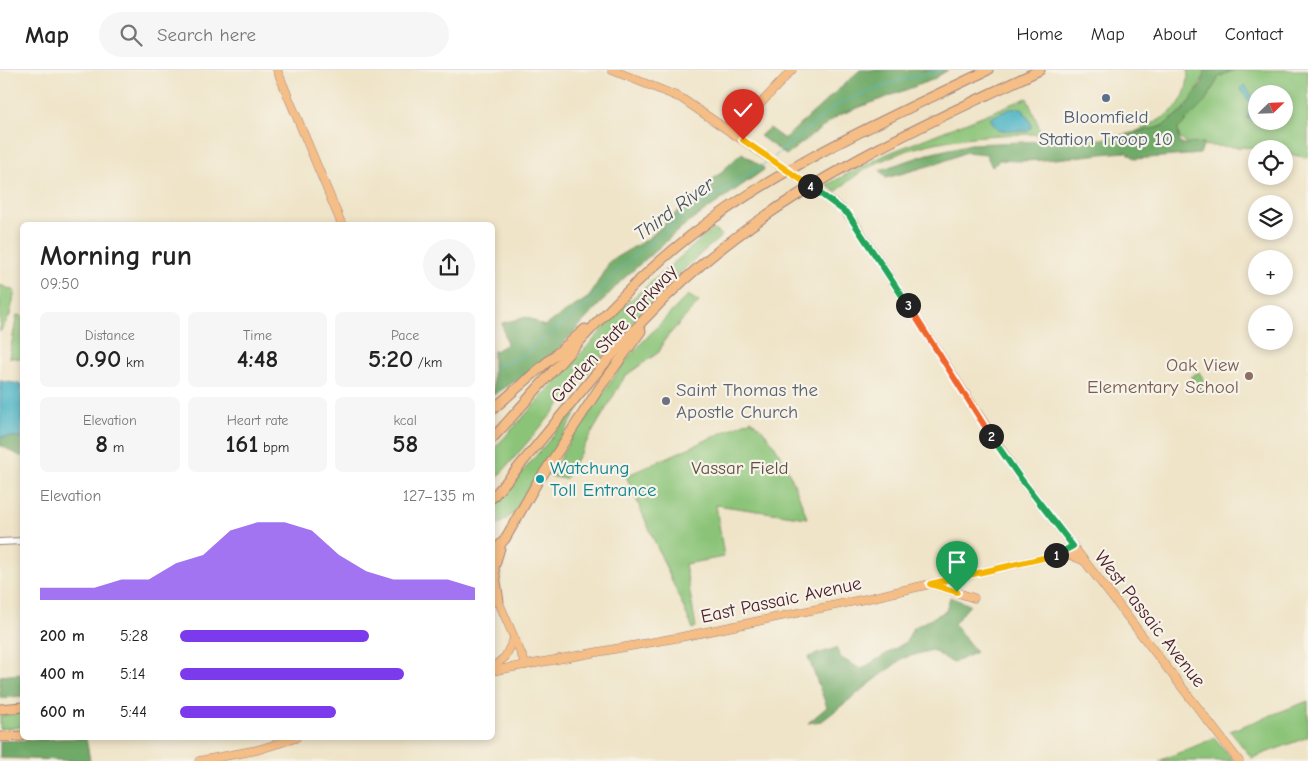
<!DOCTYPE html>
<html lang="en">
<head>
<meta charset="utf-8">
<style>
	body { margin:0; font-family:"Comic Neue",sans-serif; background:#f6f6f6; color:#222; height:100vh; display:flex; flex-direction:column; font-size:19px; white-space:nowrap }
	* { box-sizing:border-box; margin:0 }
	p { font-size:16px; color:#767676 }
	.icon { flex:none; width:28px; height:28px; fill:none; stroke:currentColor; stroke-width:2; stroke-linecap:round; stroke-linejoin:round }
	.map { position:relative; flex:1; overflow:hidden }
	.drawer { position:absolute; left:20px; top:152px; width:475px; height:518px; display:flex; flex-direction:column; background:#fff; border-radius:8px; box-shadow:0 2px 8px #0003 }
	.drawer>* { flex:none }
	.needle { width:32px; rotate:67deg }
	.fabs { position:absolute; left:1248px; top:15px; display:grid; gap:10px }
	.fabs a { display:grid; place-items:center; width:45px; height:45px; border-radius:50%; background:#fff; box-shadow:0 2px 8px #0003; font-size:25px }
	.pin { position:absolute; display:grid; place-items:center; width:42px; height:42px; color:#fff; margin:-51px -21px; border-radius:50% 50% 50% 0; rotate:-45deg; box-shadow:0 0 5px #0007 }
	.pin .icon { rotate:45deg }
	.km { position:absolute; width:25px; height:25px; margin:-12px; border-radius:50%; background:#222; color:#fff; font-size:14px; line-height:25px; text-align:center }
	.round { display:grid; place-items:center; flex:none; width:52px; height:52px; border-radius:26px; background:#f6f6f6 }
	.summary { display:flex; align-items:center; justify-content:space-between; height:85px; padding:0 20px }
	h1 { font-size:28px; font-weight:600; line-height:38px }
	.metrics { display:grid; grid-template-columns:repeat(3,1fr); gap:8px; height:85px; padding:5px 20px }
	.metrics div { display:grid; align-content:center; border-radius:8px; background:#f6f6f6; text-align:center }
	.metrics b { font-size:25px; font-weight:600 }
	.metrics small { font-size:14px; font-weight:400 }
	.metrics p { font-size:14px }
	.chart { height:140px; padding:10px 20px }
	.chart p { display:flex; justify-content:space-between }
	.chart svg { width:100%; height:90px; margin-top:5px; fill:#7c3aed; opacity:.7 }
	ul { padding:0 20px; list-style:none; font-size:16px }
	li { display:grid; grid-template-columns:80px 60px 1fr; align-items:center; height:38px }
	li i { height:12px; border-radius:6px; background:#7c3aed }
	header { display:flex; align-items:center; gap:30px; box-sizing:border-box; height:70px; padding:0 25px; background:#fff; border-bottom:1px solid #e0e0e0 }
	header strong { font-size:24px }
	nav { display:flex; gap:28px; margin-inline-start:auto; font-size:18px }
	.search { width:350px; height:45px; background:#f6f6f6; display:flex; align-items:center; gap:12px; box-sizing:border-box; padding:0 18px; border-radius:28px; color:#767676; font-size:19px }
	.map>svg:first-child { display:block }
	.green { fill:#8bc478; stroke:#6a7252; fill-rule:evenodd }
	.forest { fill:#70aa68; stroke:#5d644a }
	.water { fill:#48b3c5; stroke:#496978 }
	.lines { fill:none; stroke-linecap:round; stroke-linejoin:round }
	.stream { stroke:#48b3c5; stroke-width:1 }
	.minor-casing { stroke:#9c827a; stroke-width:8 }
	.major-casing { stroke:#9c827a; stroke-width:9 }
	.highway-casing { stroke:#9c827a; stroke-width:11 }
	.minor { stroke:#fff; stroke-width:6 }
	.major { stroke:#f6be87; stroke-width:8 }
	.highway { stroke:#f6be87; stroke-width:9 }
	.major-bridge-casing { stroke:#9c827a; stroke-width:9; stroke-linecap:butt }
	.major-bridge { stroke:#f6be87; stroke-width:8 }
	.split-1-casing { stroke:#fff; stroke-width:10 }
	.split-2-casing { stroke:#fff; stroke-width:10 }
	.split-3-casing { stroke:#fff; stroke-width:10 }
	.split-4-casing { stroke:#fff; stroke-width:10 }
	.split-5-casing { stroke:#fff; stroke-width:10 }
	.split-1 { stroke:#f5b400; stroke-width:6 }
	.split-2 { stroke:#22a559; stroke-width:6 }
	.split-3 { stroke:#f0652b; stroke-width:6 }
	.split-4 { stroke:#22a559; stroke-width:6 }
	.split-5 { stroke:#f5b400; stroke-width:6 }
	.service-dot { fill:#5c6f8a; stroke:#f7f3e8; stroke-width:2 }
	.education-dot { fill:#8d6e63; stroke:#f7f3e8; stroke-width:2 }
	.worship-dot { fill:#6b7280; stroke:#f7f3e8; stroke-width:2 }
	.culture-dot { fill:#0f9aa8; stroke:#f7f3e8; stroke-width:2 }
	.labels { text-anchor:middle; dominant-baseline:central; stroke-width:4.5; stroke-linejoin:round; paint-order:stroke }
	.service-label { font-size:19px; fill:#4e5e75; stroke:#f7f3e8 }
	.street-label { font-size:19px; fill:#4a1f2b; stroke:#f7f3e8 }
	.education-label { font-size:19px; fill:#785e54; stroke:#f7f3e8; text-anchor:end }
	.worship-label { font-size:19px; fill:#5b616d; stroke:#f7f3e8; text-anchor:start }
	.culture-label { font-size:19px; fill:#0d838f; stroke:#f7f3e8; text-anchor:start }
	.park-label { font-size:19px; fill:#5e5142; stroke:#f7f3e8 }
	.water-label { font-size:20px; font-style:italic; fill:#495361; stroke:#f7f3e8 }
</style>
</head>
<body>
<header>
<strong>Map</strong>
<div class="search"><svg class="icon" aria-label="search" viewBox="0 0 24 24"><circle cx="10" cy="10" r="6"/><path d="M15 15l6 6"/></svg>Search here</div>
<nav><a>Home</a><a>Map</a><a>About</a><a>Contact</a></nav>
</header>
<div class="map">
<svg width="1308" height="691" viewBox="0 0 1308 691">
	<rect width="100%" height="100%" fill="#f7f3e8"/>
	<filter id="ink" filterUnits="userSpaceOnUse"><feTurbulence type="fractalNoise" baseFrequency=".02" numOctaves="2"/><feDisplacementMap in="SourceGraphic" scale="10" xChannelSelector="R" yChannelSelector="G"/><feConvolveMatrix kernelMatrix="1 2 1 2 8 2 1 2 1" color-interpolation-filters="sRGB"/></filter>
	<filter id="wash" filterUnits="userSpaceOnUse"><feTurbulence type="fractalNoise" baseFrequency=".0096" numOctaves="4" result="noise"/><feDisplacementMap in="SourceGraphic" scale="20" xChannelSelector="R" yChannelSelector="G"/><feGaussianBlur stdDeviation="1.12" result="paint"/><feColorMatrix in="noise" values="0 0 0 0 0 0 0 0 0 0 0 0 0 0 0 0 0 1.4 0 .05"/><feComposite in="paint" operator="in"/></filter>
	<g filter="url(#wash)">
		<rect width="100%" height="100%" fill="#efe4c8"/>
		<g class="green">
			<path d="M1188 0H1205C1199 22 1183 45 1162 56 1155 60 1143 60 1135 62 1165 48 1189 38 1188 0Z"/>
			<path d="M1213 0H1308V88L1284 83V79L1191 75 1180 69 1176 57ZM1256 24H1284V51H1256Z"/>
			<path d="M1027 28 1042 64C971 64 890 70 836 122L826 115 887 84Z"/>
			<path d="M713 159 722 166C684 196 651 232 618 268 576 316 534 364 493 413V380L628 232Z"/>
			<polygon points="0,215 15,221 10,245 0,262"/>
			<polygon points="688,225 699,232 666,268 659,282 625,306 565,409 550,406 575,361 631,284"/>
			<polygon points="17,245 22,246 22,289 9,287"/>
			<polygon points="1199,302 1209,318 1201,323 1191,307"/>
			<polygon points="587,325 518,440 493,459 493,437"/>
			<path d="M751 350C779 370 796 417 807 448L716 435 724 487 685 494 696 557 693 559 626 406Z"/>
			<polygon points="1308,631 1308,667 1252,688 1230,661"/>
			<polygon points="22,643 22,657 0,659 0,646"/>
			<polygon points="1215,668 1234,691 1159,691"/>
		</g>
		<g class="forest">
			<polygon points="860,0 948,0 932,10 839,45 786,85 760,66 769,58 784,69"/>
			<path d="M1205 0H1234L1219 7 1205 32 1178 59 1180 74 1204 73 1200 84 1135 89 1127 82C1085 84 1041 94 999 90L992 97 986 84 966 82 939 93 886 108 880 100 928 84 971 74 1102 69 1161 57 1182 42 1202 14Z"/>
			<polygon points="742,83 765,99 681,158 622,210 544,294 493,325 493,282 507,274 502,253 527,247 544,256 589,227 610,191 649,168"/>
			<polygon points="0,367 22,367 22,387 0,375"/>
			<polygon points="950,527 970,535 954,554 976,582 953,593 932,580 903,588 822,651 808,653 827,637 808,587 836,578 841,588 861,599 906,572 913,558 946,541"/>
			<polygon points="22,604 22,626 0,628 0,606"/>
			<polygon points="86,668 90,691 0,688 0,671"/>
		</g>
		<g class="water">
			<polygon points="1244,15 1256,30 1256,51 1261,51 1260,53 1247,48 1252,34 1240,19"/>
			<polygon points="1022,38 1031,53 1031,58 1028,61 997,60 990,48 1010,39"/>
			<polygon points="0,311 22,314 22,367 0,367"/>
		</g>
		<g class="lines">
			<g class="stream">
				<polyline points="774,87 838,34 894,12 941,0"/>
				<polyline points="492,298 522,286 590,232 620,198 687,142 732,116 767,92"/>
			</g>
		</g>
	</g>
	<g filter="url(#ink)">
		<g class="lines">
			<defs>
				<polyline id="minor" points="0,472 22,471"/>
				<g id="major">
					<polyline points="277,0 342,155"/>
					<polyline points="612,0 681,28 761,83"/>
					<polyline points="734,62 792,0"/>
					<polyline points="816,120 842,139 854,152 1018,405 1239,691"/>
					<polyline points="1058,485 1070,485 1085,491"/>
					<polyline points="930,514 974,528"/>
					<polyline points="497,528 526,595"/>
					<polyline points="492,598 505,587 514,569"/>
					<polyline points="492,601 681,567 865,529 1056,485 1073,475"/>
					<polyline points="199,691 257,680 296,668"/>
				</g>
				<g id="highway">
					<polyline points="492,340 585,259"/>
					<path d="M492 369C556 299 616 224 690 166 781 95 885 50 988 0"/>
					<polyline points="542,406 598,320 641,261"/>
					<path d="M492 428C561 350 622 262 701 195 802 109 921 56 1040 0"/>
					<polyline points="492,484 505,469 538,411"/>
					<polyline points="499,532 494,498 500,478"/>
					<polyline points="0,639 22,637"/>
					<polyline points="0,667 22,666"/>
				</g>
			</defs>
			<use href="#minor" class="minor-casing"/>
			<use href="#major" class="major-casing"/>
			<use href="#highway" class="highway-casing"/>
			<use href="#minor" class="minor"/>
			<use href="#major" class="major"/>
			<use href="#highway" class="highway"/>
			<defs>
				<polyline id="major-bridge" points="761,83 816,120"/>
			</defs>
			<use href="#major-bridge" class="major-bridge-casing"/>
			<use href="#major-bridge" class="major-bridge"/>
		</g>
	</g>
	<g class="lines" filter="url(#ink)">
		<defs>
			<polyline id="split-1" points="957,522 930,514 1056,485"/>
			<polyline id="split-2" points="991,366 1018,405 1073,476 1056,485"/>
			<polyline id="split-3" points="908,235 991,366"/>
			<polyline id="split-4" points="810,116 848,144 908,235"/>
			<polyline id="split-5" points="743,70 810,116"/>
		</defs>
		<use href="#split-1" class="split-1-casing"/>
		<use href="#split-2" class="split-2-casing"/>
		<use href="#split-3" class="split-3-casing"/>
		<use href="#split-4" class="split-4-casing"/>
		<use href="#split-5" class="split-5-casing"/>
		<use href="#split-1" class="split-1"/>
		<use href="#split-2" class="split-2"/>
		<use href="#split-3" class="split-3"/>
		<use href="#split-4" class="split-4"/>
		<use href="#split-5" class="split-5"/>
	</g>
	<circle class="service-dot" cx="1106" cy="28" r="5"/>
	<circle class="education-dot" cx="1249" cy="306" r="5"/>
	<circle class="worship-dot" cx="666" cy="331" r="5"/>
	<circle class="culture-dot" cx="540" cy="409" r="5"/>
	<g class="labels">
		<g class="service-label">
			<text x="1106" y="47">Bloomfield<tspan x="1106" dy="22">Station Troop 10</tspan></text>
		</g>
		<g class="street-label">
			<text transform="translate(614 264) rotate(-48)">Garden State Parkway</text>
			<text transform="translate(781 530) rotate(-12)">East Passaic Avenue</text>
			<text transform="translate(1150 549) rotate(52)">West Passaic Avenue</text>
		</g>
		<g class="education-label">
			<text x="1239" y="295">Oak View<tspan x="1239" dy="22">Elementary School</tspan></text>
		</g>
		<g class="worship-label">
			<text x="676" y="320">Saint Thomas the<tspan x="676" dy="22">Apostle Church</tspan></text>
		</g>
		<g class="culture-label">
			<text x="550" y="398">Watchung<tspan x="550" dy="22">Toll Entrance</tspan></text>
		</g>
		<g class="park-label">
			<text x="740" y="398">Vassar Field</text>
		</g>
		<g class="water-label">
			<text transform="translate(674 139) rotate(-36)">Third River</text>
		</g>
	</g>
</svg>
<div class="fabs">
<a><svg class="needle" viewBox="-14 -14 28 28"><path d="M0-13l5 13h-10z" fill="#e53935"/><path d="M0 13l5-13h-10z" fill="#767676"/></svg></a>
<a><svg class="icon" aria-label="locate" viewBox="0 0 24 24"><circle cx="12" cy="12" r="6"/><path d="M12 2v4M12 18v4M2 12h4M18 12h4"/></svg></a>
<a><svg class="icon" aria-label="layers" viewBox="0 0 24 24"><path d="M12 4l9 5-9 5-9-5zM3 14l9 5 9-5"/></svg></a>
<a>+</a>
<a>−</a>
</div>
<div class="pin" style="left:957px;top:522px;background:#1e9e55"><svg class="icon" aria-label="arrive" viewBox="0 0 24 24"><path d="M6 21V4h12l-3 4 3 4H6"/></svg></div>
<div class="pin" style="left:743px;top:70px;background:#d93025"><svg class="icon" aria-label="check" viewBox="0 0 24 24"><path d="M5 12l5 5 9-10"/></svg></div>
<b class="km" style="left:1056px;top:485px">1</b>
<b class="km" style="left:991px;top:366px">2</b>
<b class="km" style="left:908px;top:235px">3</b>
<b class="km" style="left:810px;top:116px">4</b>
<section class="drawer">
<div class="summary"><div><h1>Morning run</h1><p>09:50</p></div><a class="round"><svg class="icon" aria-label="share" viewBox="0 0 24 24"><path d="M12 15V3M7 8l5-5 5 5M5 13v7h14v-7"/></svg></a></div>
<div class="metrics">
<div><p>Distance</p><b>0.90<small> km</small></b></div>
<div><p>Time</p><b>4:48</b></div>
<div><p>Pace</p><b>5:20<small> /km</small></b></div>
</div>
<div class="metrics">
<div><p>Elevation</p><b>8<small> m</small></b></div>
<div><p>Heart rate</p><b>161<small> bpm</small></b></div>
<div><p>kcal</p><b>58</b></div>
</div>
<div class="chart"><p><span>Elevation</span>127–135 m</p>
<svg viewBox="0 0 160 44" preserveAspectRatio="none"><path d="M0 44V38L10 38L20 38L30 34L40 34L50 26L60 22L70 10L80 6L90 6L100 10L110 22L120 30L130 34L140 34L150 34L160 38V44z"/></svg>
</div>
<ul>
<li><b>200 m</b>5:28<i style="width:64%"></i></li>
<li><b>400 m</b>5:14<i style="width:76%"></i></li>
<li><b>600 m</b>5:44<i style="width:53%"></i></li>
</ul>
</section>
</div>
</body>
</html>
